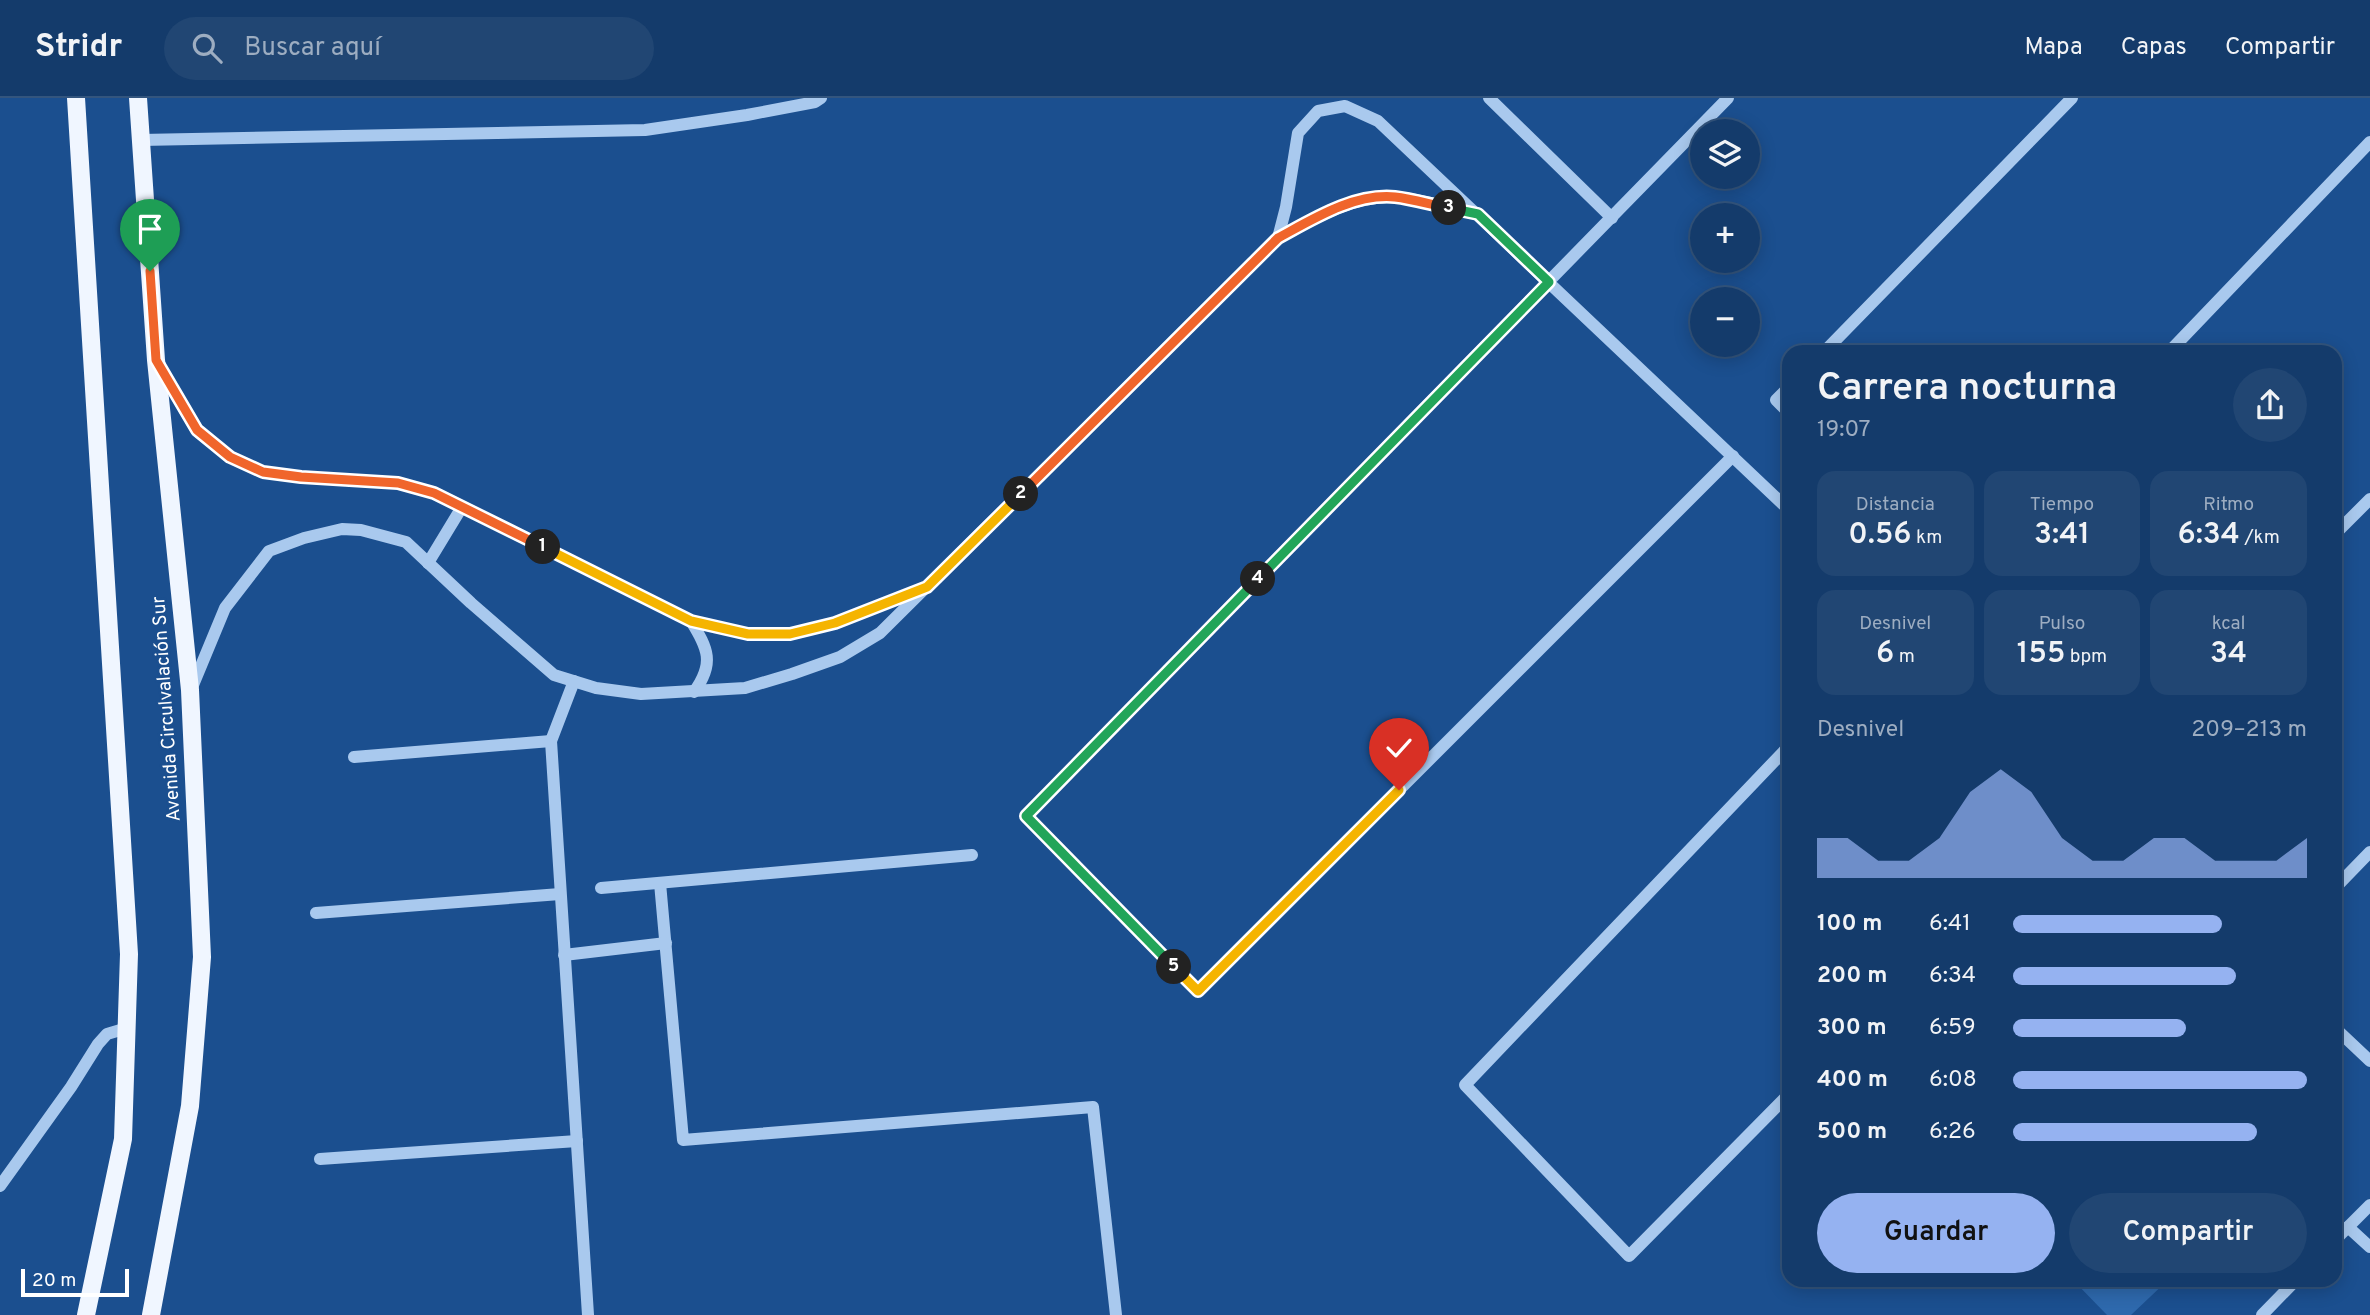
<!DOCTYPE html>
<html lang="es">
<head>
<meta charset="utf-8">
<style>
	body { margin:0; font-family:Overpass,sans-serif; background:#214673; color:#f1f3f6; height:100vh; display:flex; flex-direction:column; font-size:26px; white-space:nowrap }
	* { box-sizing:border-box; margin:0 }
	p { font-size:23px; color:#9dadc1 }
	.icon { flex:none; width:38px; height:38px; fill:none; stroke:currentColor; stroke-width:2; stroke-linecap:round; stroke-linejoin:round }
	.map { position:relative; flex:1; overflow:hidden }
	.details { position:absolute; left:1782px; top:247px; width:560px; height:942px; display:flex; flex-direction:column; background:#143b6b; border-radius:21px; box-shadow:0 4px 18px #0003,0 0 0 2px #33557e }
	.details>* { flex:none }
	.fabs { position:absolute; left:1690px; top:21px; display:grid; gap:14px }
	.fabs a { display:grid; place-items:center; width:70px; height:70px; border-radius:50%; background:#143b6b; box-shadow:0 4px 18px #0003,0 0 0 2px #33557e; font-size:35px }
	.scale { position:absolute; left:21px; bottom:18px; width:108px; box-sizing:border-box; padding-left:7px; border:4px solid #fff; border-top:0; font-size:19px; line-height:24px; white-space:nowrap; color:#fff; -webkit-text-stroke:5px #1b4f8f; paint-order:stroke }
	.pin { position:absolute; display:grid; place-items:center; width:60px; height:60px; color:#fff; margin:-72px -30px; border-radius:50% 50% 50% 0; rotate:-45deg; box-shadow:0 0 7px #0007 }
	.pin .icon { rotate:45deg }
	.km { position:absolute; width:35px; height:35px; margin:-18px; border-radius:50%; background:#222; color:#fff; font-size:19px; line-height:35px; text-align:center }
	.round { display:grid; place-items:center; flex:none; width:74px; height:74px; border-radius:37px; background:#214673 }
	.head { display:flex; align-items:center; justify-content:space-between; height:119px; padding:0 35px }
	h1 { font-size:38px; font-weight:600; line-height:52px }
	.figures { display:grid; grid-template-columns:repeat(3,1fr); gap:10px; height:119px; padding:7px 35px }
	.figures div { display:grid; align-content:center; border-radius:18px; background:#214673; text-align:center }
	.figures b { font-size:30px; font-weight:600 }
	.figures small { font-size:19px; font-weight:400 }
	.figures p { font-size:19px }
	.chart { height:196px; padding:14px 35px }
	.chart p { display:flex; justify-content:space-between }
	.chart svg { width:100%; height:126px; margin-top:7px; fill:#95b2f1; opacity:.7 }
	.primary-button { display:flex; gap:14px; margin-top:auto; padding:14px 35px }
	.primary-button a { flex:1; height:80px; border-radius:42px; background:#95b2f1; color:#111; font-size:28px; font-weight:600; line-height:80px; text-align:center }
	.primary-button a+a { background:#214673; color:#f1f3f6 }
	ul { padding:0 35px; list-style:none; font-size:23px }
	li { display:grid; grid-template-columns:112px 84px 1fr; align-items:center; height:52px }
	li i { height:18px; border-radius:9px; background:#95b2f1 }
	header { display:flex; align-items:center; gap:42px; box-sizing:border-box; height:98px; padding:0 35px; background:#143b6b; border-bottom:2px solid #33557e }
	header strong { font-size:33px }
	nav { display:flex; gap:38px; margin-inline-start:auto; font-size:24px }
	.search { width:490px; height:63px; background:#214673; display:flex; align-items:center; gap:18px; box-sizing:border-box; padding:0 24px; border-radius:38px; color:#9dadc1; font-size:26px }
	.map>svg:first-child { display:block }
	.green { fill:#2e69ad }
	.lines { fill:none; stroke-linecap:round; stroke-linejoin:round }
	.minor { stroke:#a9c9ee; stroke-width:12 }
	.major { stroke:#f0f6ff; stroke-width:18 }
	.split-1-casing { stroke:#fff; stroke-width:14 }
	.split-2-casing { stroke:#fff; stroke-width:14 }
	.split-3-casing { stroke:#fff; stroke-width:14 }
	.split-4-casing { stroke:#fff; stroke-width:14 }
	.split-5-casing { stroke:#fff; stroke-width:14 }
	.split-6-casing { stroke:#fff; stroke-width:14 }
	.split-1 { stroke:#f0652b; stroke-width:9 }
	.split-2 { stroke:#f5b400; stroke-width:9 }
	.split-3 { stroke:#f0652b; stroke-width:9 }
	.split-4 { stroke:#22a559; stroke-width:9 }
	.split-5 { stroke:#22a559; stroke-width:9 }
	.split-6 { stroke:#f5b400; stroke-width:9 }
	.labels { text-anchor:middle; dominant-baseline:central; stroke-width:5; stroke-linejoin:round; paint-order:stroke }
	.street-label { font-size:19px; fill:#fff; stroke:#1b4f8f }
</style>
</head>
<body>
<header>
<strong>Stridr</strong>
<div class="search"><svg class="icon" aria-label="search" viewBox="0 0 24 24"><circle cx="10" cy="10" r="6"/><path d="M15 15l6 6"/></svg>Buscar aquí</div>
<nav><a>Mapa</a><a>Capas</a><a>Compartir</a></nav>
</header>
<div class="map">
<svg width="2370" height="1217" viewBox="0 0 2370 1217">
	<rect width="100%" height="100%" fill="#1b4f8f"/>
	<polygon class="green" points="2072,1181 2169,1181 2131,1217 2107,1217"/>
	<g class="lines">
		<g class="minor">
			<polyline points="1489,0 1612,120"/>
			<polyline points="1728,0 1026,718 1198,893 1733,358"/>
			<polyline points="141,42 645,32 747,17 815,4 821,0"/>
			<polyline points="1278,140 1286,109 1298,35 1318,13 1345,8 1378,23 1788,411"/>
			<polyline points="1824,254 2072,0"/>
			<polyline points="2169,254 2370,44"/>
			<polyline points="158,266 197,333 230,359 263,374 301,379 398,385 434,395 691,523 748,536 790,536 835,525 920,492"/>
			<polyline points="1788,290 1776,302 1788,314"/>
			<polyline points="2334,437 2370,401"/>
			<polyline points="428,465 462,409"/>
			<path d="M691 523C708 551 715 565 694 594"/>
			<polyline points="574,583 551,643 588,1217"/>
			<path d="M191 592 225 510 269 453 304 440 342 431 361 432 406 444 471 505 554 577 596 590 641 596 745 590 792 576 840 559 880 535 1278 140C1313 121 1351 98 1393 99 1418 100 1453 111 1478 116"/>
			<polyline points="1788,649 1465,987 1629,1158 1788,997"/>
			<polyline points="354,659 551,643"/>
			<polyline points="660,785 683,1042 1093,1009 1116,1217"/>
			<polyline points="601,790 972,757"/>
			<polyline points="2334,791 2370,754"/>
			<polyline points="316,815 560,796"/>
			<polyline points="564,857 666,845"/>
			<polyline points="2334,929 2370,963"/>
			<polyline points="320,1061 577,1043"/>
			<polyline points="0,1088 71,989 98,946 107,936 127,930"/>
			<polyline points="2348,1129 2370,1149"/>
			<polyline points="2334,1143 2370,1107"/>
			<polyline points="2262,1217 2297,1181"/>
		</g>
		<g class="major">
			<polyline points="76,0 129,856 123,1041 86,1217"/>
			<polyline points="138,0 156,262 190,592 202,859 190,1008 151,1217"/>
		</g>
	</g>
	<g class="lines">
		<defs>
			<polyline id="split-1" points="150,173 156,262 197,332 230,359 263,374 301,379 398,385 434,395 543,449"/>
			<polyline id="split-2" points="543,449 691,523 748,536 790,536 835,525 927,489 1021,396"/>
			<path id="split-3" d="M1021 396 1278 140C1313 121 1354 95 1395 99 1413 101 1432 107 1449 110"/>
			<polyline id="split-4" points="1258,481 1549,184 1478,116 1449,110"/>
			<polyline id="split-5" points="1174,869 1026,718 1258,481"/>
			<polyline id="split-6" points="1174,869 1198,893 1399,692"/>
		</defs>
		<use href="#split-1" class="split-1-casing"/>
		<use href="#split-2" class="split-2-casing"/>
		<use href="#split-3" class="split-3-casing"/>
		<use href="#split-4" class="split-4-casing"/>
		<use href="#split-5" class="split-5-casing"/>
		<use href="#split-6" class="split-6-casing"/>
		<use href="#split-1" class="split-1"/>
		<use href="#split-2" class="split-2"/>
		<use href="#split-3" class="split-3"/>
		<use href="#split-4" class="split-4"/>
		<use href="#split-5" class="split-5"/>
		<use href="#split-6" class="split-6"/>
	</g>
	<g class="labels">
		<g class="street-label">
			<text transform="translate(167 611) rotate(-94)">Avenida Circulvalación Sur</text>
		</g>
	</g>
</svg>
<div class="fabs">
<a><svg class="icon" aria-label="layers" viewBox="0 0 24 24"><path d="M12 4l9 5-9 5-9-5zM3 14l9 5 9-5"/></svg></a>
<a>+</a>
<a>−</a>
</div>
<div class="scale">20 m</div>
<div class="pin" style="left:150px;top:173px;background:#1e9e55"><svg class="icon" aria-label="arrive" viewBox="0 0 24 24"><path d="M6 21V4h12l-3 4 3 4H6"/></svg></div>
<div class="pin" style="left:1399px;top:692px;background:#d93025"><svg class="icon" aria-label="check" viewBox="0 0 24 24"><path d="M5 12l5 5 9-10"/></svg></div>
<b class="km" style="left:543px;top:449px">1</b>
<b class="km" style="left:1021px;top:396px">2</b>
<b class="km" style="left:1449px;top:110px">3</b>
<b class="km" style="left:1258px;top:481px">4</b>
<b class="km" style="left:1174px;top:869px">5</b>
<section class="details">
<div class="head"><div><h1>Carrera nocturna</h1><p>19:07</p></div><a class="round"><svg class="icon" aria-label="share" viewBox="0 0 24 24"><path d="M12 15V3M7 8l5-5 5 5M5 13v7h14v-7"/></svg></a></div>
<div class="figures">
<div><p>Distancia</p><b>0.56<small> km</small></b></div>
<div><p>Tiempo</p><b>3:41</b></div>
<div><p>Ritmo</p><b>6:34<small> /km</small></b></div>
</div>
<div class="figures">
<div><p>Desnivel</p><b>6<small> m</small></b></div>
<div><p>Pulso</p><b>155<small> bpm</small></b></div>
<div><p>kcal</p><b>34</b></div>
</div>
<div class="chart"><p><span>Desnivel</span>209–213 m</p>
<svg viewBox="0 0 160 44" preserveAspectRatio="none"><path d="M0 44V30L10 30L20 38L30 38L40 30L50 14L60 6L70 14L80 30L90 38L100 38L110 30L120 30L130 38L140 38L150 38L160 30V44z"/></svg>
</div>
<ul>
<li><b>100 m</b>6:41<i style="width:71%"></i></li>
<li><b>200 m</b>6:34<i style="width:76%"></i></li>
<li><b>300 m</b>6:59<i style="width:59%"></i></li>
<li><b>400 m</b>6:08<i style="width:100%"></i></li>
<li><b>500 m</b>6:26<i style="width:83%"></i></li>
</ul>
<div class="primary-button"><a>Guardar</a><a>Compartir</a></div>
</section>
</div>
</body>
</html>
